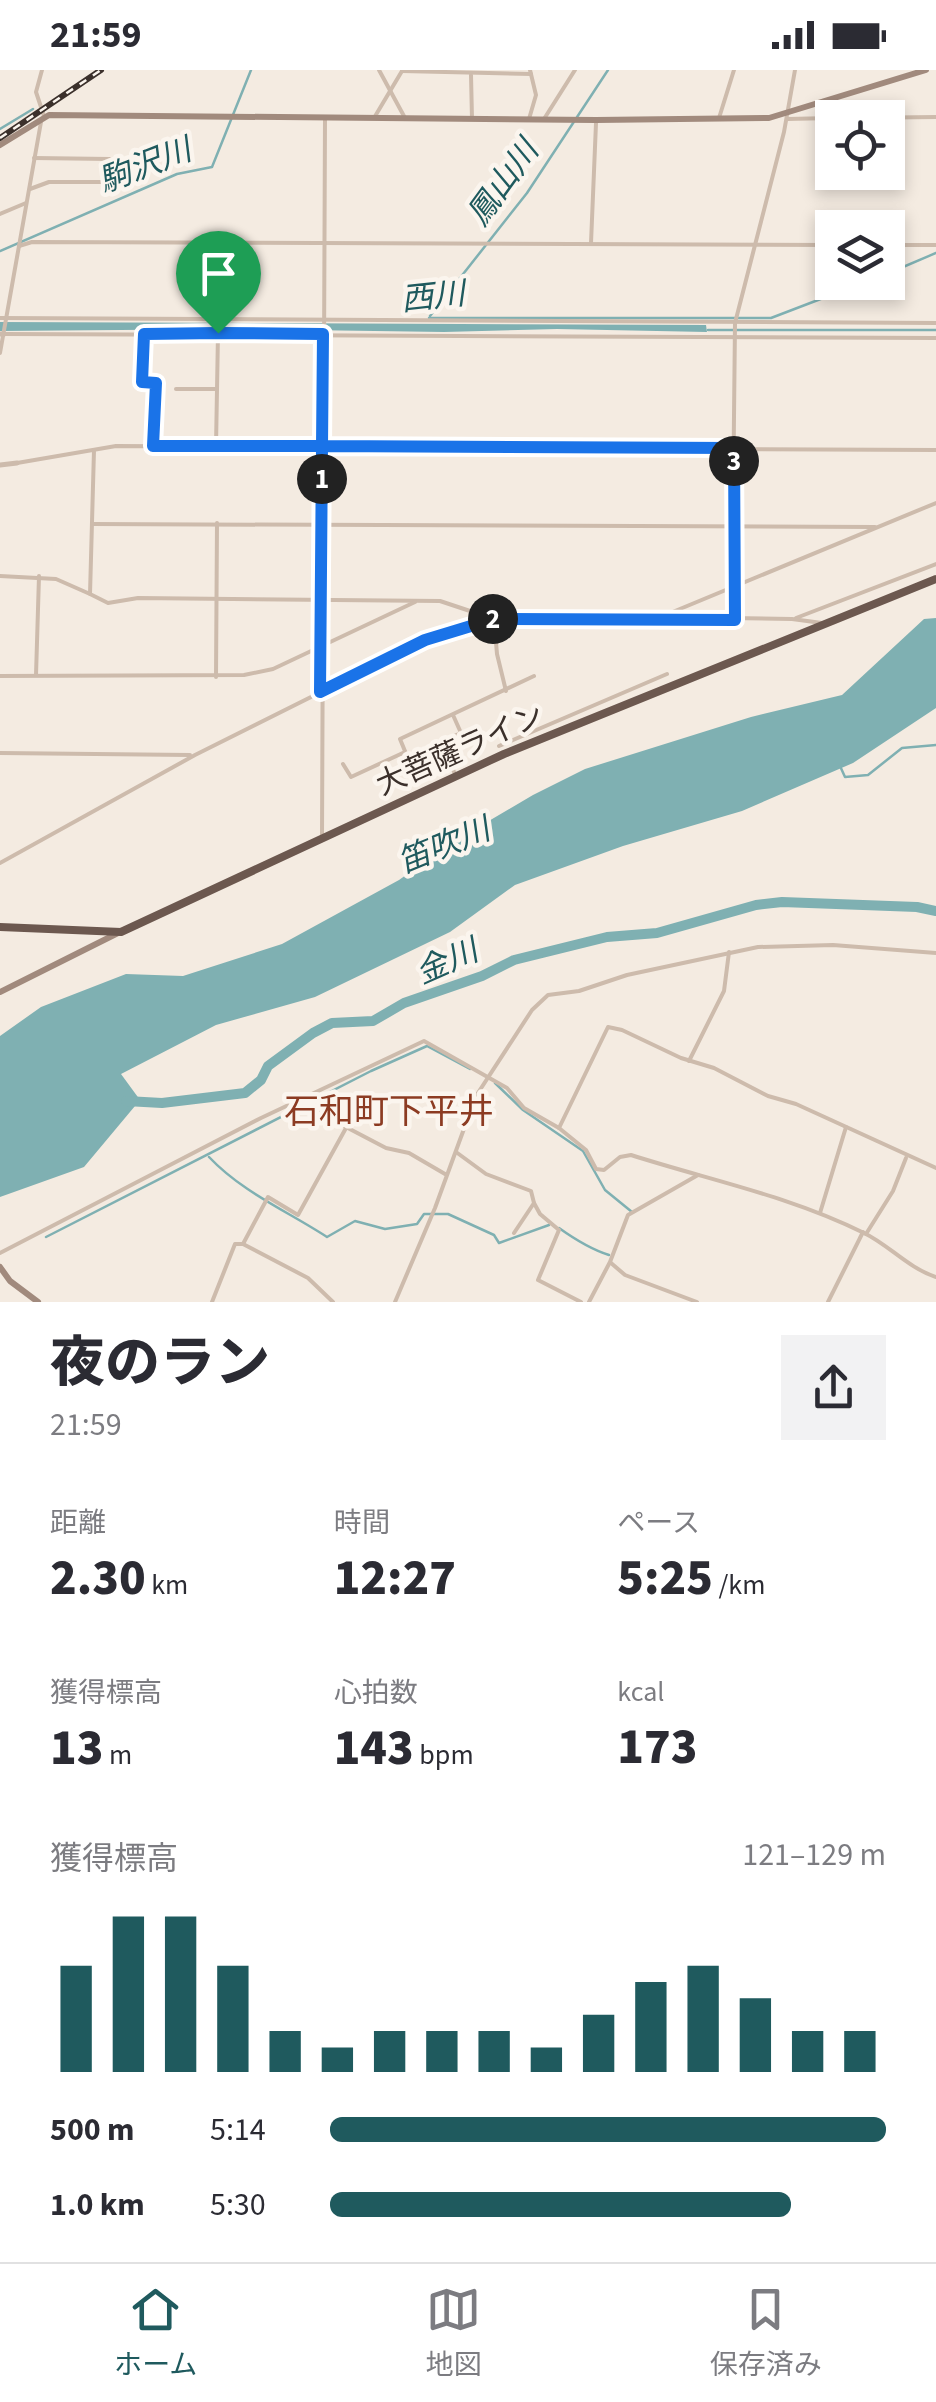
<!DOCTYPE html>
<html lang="ja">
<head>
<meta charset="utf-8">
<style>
	body { margin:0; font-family:"Source Sans 3","Noto Sans JP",sans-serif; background:#f2f2f3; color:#2b2b33; height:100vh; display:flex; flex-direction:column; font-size:38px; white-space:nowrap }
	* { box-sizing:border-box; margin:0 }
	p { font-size:32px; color:#7c7c81 }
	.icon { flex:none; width:55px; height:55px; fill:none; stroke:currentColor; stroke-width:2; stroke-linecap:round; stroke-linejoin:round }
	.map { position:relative; height:1232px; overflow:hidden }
	.panel { display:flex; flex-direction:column; background:#fff; flex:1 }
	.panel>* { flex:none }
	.fabs { position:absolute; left:815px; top:30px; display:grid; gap:20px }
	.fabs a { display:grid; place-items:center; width:90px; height:90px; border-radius:0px; background:#fff; box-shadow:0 5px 15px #0003; font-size:50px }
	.pin { position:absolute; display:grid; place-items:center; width:85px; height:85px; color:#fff; margin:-102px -42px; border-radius:50% 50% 50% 0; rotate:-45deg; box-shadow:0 0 10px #0007 }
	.pin .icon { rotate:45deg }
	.km { position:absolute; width:50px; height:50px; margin:-25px; border-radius:50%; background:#222; color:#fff; font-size:28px; line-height:50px; text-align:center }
	.round { display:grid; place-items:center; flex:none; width:105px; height:105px; border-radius:0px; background:#f2f2f3 }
	.summary { display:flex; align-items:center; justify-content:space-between; height:170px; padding:0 50px }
	h1 { font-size:55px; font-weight:800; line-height:75px }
	.metrics { display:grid; grid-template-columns:repeat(3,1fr); gap:15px; height:170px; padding:10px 50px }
	.metrics div { display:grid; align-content:center }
	.metrics b { font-size:50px; font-weight:800 }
	.metrics small { font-size:28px; font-weight:400 }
	.metrics p { font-size:28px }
	.chart { height:280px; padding:20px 50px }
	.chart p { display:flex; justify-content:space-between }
	.chart svg { width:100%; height:180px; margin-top:10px; stroke:#1f5a5e; stroke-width:6 }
	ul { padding:0 50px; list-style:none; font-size:32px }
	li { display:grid; grid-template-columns:160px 120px 1fr; align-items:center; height:75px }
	li i { height:25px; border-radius:12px; background:#1f5a5e }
	.status { display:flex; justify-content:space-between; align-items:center; height:70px; padding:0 50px; background:#fff; direction:ltr }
	.status svg { height:28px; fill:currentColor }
	.menu { display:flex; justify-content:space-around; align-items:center; height:140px; border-top:2px solid #e1e1e2; background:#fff; font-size:28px; color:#7c7c81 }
	.menu a { display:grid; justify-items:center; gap:5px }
	.menu .on { color:#1f5a5e }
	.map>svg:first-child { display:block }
	.water { fill:#7fb0b2 }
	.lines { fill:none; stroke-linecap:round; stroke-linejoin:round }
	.stream { stroke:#7fb0b2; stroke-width:2.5 }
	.river { stroke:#7fb0b2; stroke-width:10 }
	.minor { stroke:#cdbbac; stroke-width:4 }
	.tertiary { stroke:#cdbbac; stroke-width:5 }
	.secondary { stroke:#a18a7d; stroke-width:6 }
	.trunk { stroke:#6c584f; stroke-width:8 }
	.rail-casing { stroke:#3b302b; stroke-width:6 }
	.rail { stroke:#fbf5ee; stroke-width:2.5; stroke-dasharray:8; stroke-linecap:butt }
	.route-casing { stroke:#fff; stroke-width:20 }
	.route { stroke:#1a73e8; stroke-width:12 }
	.labels { text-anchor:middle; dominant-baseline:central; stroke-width:9; stroke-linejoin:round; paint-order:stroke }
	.street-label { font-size:30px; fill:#3b302b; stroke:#fbf5ee }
	.water-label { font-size:32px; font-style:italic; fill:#1f5a5e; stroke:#fbf5ee }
	.quarter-label { font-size:35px; fill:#8c3b22; stroke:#fbf5ee }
</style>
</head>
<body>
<div class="status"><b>21:59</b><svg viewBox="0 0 49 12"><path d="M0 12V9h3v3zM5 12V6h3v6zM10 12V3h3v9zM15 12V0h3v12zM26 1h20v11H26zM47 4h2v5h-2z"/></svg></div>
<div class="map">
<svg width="936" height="1232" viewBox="0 0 936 1232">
	<rect width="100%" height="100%" fill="#f4ebe1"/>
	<g class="water">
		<polygon points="0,252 706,255 707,262 557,259 444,262 240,259 0,261"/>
		<polygon points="936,548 936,638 853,693 742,741 623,776 515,815 450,862 315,927 216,955 121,1004 140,1030 84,1097 0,1127 0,966 41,937 126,904 183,906 282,874 399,810 448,775 533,725 585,699 751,647 842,625 924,549"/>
	</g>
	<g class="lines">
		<g class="stream">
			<polyline points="0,59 33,39"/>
			<polyline points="0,181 177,104 212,97 251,0"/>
			<polyline points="896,200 936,183"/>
			<polyline points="888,204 889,203"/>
			<polyline points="430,246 527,123 608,0"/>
			<polyline points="429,248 771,248 865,212"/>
			<polyline points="708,260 936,260"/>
			<polyline points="840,696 845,707 868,705 902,678 936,675"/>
			<polyline points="495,1013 523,1040 583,1081 605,1120 632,1142"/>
			<path d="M209 1087C242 1122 287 1141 327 1167L355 1151 385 1159 417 1154 424 1144H448L494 1165 499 1173 549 1155"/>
			<path d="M559 1158C573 1168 593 1180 609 1185"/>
			<polyline points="46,1167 371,1001 427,976 470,999"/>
		</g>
		<polyline class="river" points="126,1031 162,1033 245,1023 261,1010 268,996 313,963 332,953 373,951 404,933 482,906 514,890 607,867 657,863 756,835 782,832 917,837 936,841"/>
		<g class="minor">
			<polyline points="42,0 36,22 44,46"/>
			<polyline points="379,0 405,48"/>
			<polyline points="402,1 531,4"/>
			<polyline points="471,5 472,49"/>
			<polyline points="374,48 402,1"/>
			<polyline points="719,48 734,0"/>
			<polyline points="854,48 936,47"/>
			<polyline points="529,49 536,25 530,0"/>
			<polyline points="544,49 575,0"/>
			<polyline points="787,49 832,48"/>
			<polyline points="30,119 49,112 111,112 110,89 34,88"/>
			<polyline points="0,144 26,133"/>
			<polyline points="591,173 596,53"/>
			<polyline points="888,175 936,175"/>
			<polyline points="19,176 32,172 832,175"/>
			<polyline points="0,248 936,253"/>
			<polyline points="4,264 936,268"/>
			<polyline points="145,264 143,312 156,313 153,376"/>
			<polyline points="0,283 41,52"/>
			<polyline points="176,319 215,319"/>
			<polyline points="216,376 218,263"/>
			<polyline points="94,380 90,524 108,533 138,528 440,531 494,549"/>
			<polyline points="17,393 116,376 936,380"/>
			<polyline points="92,454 875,457"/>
			<polyline points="0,506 56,509 90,524"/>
			<polyline points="663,546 936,433"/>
			<polyline points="796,548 936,494"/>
			<polyline points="494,549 497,584 506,621"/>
			<polyline points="735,550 732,533 735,253 784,62 795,0"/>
			<polyline points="36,605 39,506"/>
			<polyline points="0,606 244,605 273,599 415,532"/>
			<polyline points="216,607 217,453"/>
			<polyline points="453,645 461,663 407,686 400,669 534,606"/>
			<polyline points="441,672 455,704"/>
			<polyline points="499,676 667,604"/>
			<polyline points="0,683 190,685"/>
			<polyline points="343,694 351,707 405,682"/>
			<polyline points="322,768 325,48"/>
			<polyline points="0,793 195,685 425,570 494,549 659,547 792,549 822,553"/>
			<polyline points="689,991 724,921 729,882"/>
			<polyline points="292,1036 302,1034 386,1078 409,1083 445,1104"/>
			<polyline points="559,1058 608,957 622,960 681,988 714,998 768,1026 796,1034 936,1098"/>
			<polyline points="456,1082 486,1104 531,1121 534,1133 514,1163"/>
			<polyline points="534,1133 540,1144 559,1160 538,1210 581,1232"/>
			<polyline points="820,1143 846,1057"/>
			<polyline points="866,1164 893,1121 906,1088"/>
			<polyline points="243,1174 308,1208 333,1232"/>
			<path d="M0 1183 261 1048 424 971 507 1018 524 1038 559 1058 586 1080 596 1099 604 1100 620 1087 631 1085C709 1110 790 1126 864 1163 889 1175 908 1198 936 1207"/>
			<polyline points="611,1193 625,1205 697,1232"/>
			<polyline points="212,1232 235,1174 243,1174 268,1127 298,1145 346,1058"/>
			<polyline points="395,1232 435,1138 476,1026 532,940 548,925 579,921 627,905 758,877 833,875 936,883"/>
			<polyline points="589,1232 610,1192 628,1145 698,1105"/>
			<polyline points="828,1232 863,1162"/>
		</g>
		<g class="tertiary">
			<polyline points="0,264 4,264"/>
			<polyline points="0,395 17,393"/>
		</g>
		<g class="secondary">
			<polyline points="0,75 49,45 596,50 769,48 926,0"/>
			<polyline points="0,922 120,862"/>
			<polyline points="0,1197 10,1211 38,1232"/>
		</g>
		<polyline class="trunk" points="0,857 121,862 504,684 936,509"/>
		<defs>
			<polyline id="rail" points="0,68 101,0"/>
		</defs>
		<use href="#rail" class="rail-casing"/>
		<use href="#rail" class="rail"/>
	</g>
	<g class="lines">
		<defs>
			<polyline id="route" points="218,263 144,264 142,312 156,313 153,376 322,376 320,622 425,570 494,549 735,550 734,378 322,376 323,264 218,263"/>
		</defs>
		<use href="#route" class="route-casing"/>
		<use href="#route" class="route"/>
	</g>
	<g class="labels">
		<g class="street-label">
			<text transform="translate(460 680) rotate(-24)">大菩薩ライン</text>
		</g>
		<g class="water-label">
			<text transform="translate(145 96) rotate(-21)">駒沢川</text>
			<text transform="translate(503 113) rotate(-54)">鳳山川</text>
			<text transform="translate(433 227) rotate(-6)">西川</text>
			<text transform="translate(444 776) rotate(-22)">笛吹川</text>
			<text transform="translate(447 892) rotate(-24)">金川</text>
		</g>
		<g class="quarter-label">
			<text x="389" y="1042">石和町下平井</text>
		</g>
	</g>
</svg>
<div class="fabs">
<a><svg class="icon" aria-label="locate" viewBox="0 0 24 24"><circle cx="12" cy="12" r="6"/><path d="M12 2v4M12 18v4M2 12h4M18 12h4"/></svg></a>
<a><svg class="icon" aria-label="layers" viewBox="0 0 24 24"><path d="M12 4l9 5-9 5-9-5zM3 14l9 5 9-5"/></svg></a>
</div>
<div class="pin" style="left:218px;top:263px;background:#1e9e55"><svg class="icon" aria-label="arrive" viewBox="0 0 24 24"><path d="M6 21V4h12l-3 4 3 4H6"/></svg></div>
<b class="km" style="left:322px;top:409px">1</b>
<b class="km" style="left:493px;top:549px">2</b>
<b class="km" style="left:734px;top:391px">3</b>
</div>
<section class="panel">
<div class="summary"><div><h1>夜のラン</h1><p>21:59</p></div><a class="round"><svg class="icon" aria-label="share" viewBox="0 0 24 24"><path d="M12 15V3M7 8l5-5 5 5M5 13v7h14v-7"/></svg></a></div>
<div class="metrics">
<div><p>距離</p><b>2.30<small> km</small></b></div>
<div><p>時間</p><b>12:27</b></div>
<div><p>ペース</p><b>5:25<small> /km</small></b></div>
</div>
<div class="metrics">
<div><p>獲得標高</p><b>13<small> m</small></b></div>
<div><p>心拍数</p><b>143<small> bpm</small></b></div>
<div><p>kcal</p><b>173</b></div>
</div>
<div class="chart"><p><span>獲得標高</span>121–129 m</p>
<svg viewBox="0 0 160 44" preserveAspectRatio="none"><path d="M5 44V18M15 44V6M25 44V6M35 44V18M45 44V34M55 44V38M65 44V34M75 44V34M85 44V34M95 44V38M105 44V30M115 44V22M125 44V18M135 44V26M145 44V34M155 44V34"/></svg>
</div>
<ul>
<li><b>500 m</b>5:14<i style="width:100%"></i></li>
<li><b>1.0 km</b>5:30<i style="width:83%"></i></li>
</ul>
</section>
<nav class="menu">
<a class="on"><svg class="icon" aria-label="home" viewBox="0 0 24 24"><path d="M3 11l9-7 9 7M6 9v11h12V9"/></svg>ホーム</a>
<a><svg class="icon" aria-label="map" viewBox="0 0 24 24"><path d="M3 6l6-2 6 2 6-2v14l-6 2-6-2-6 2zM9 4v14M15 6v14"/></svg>地図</a>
<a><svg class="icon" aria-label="saved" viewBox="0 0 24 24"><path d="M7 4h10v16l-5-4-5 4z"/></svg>保存済み</a>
</nav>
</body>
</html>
